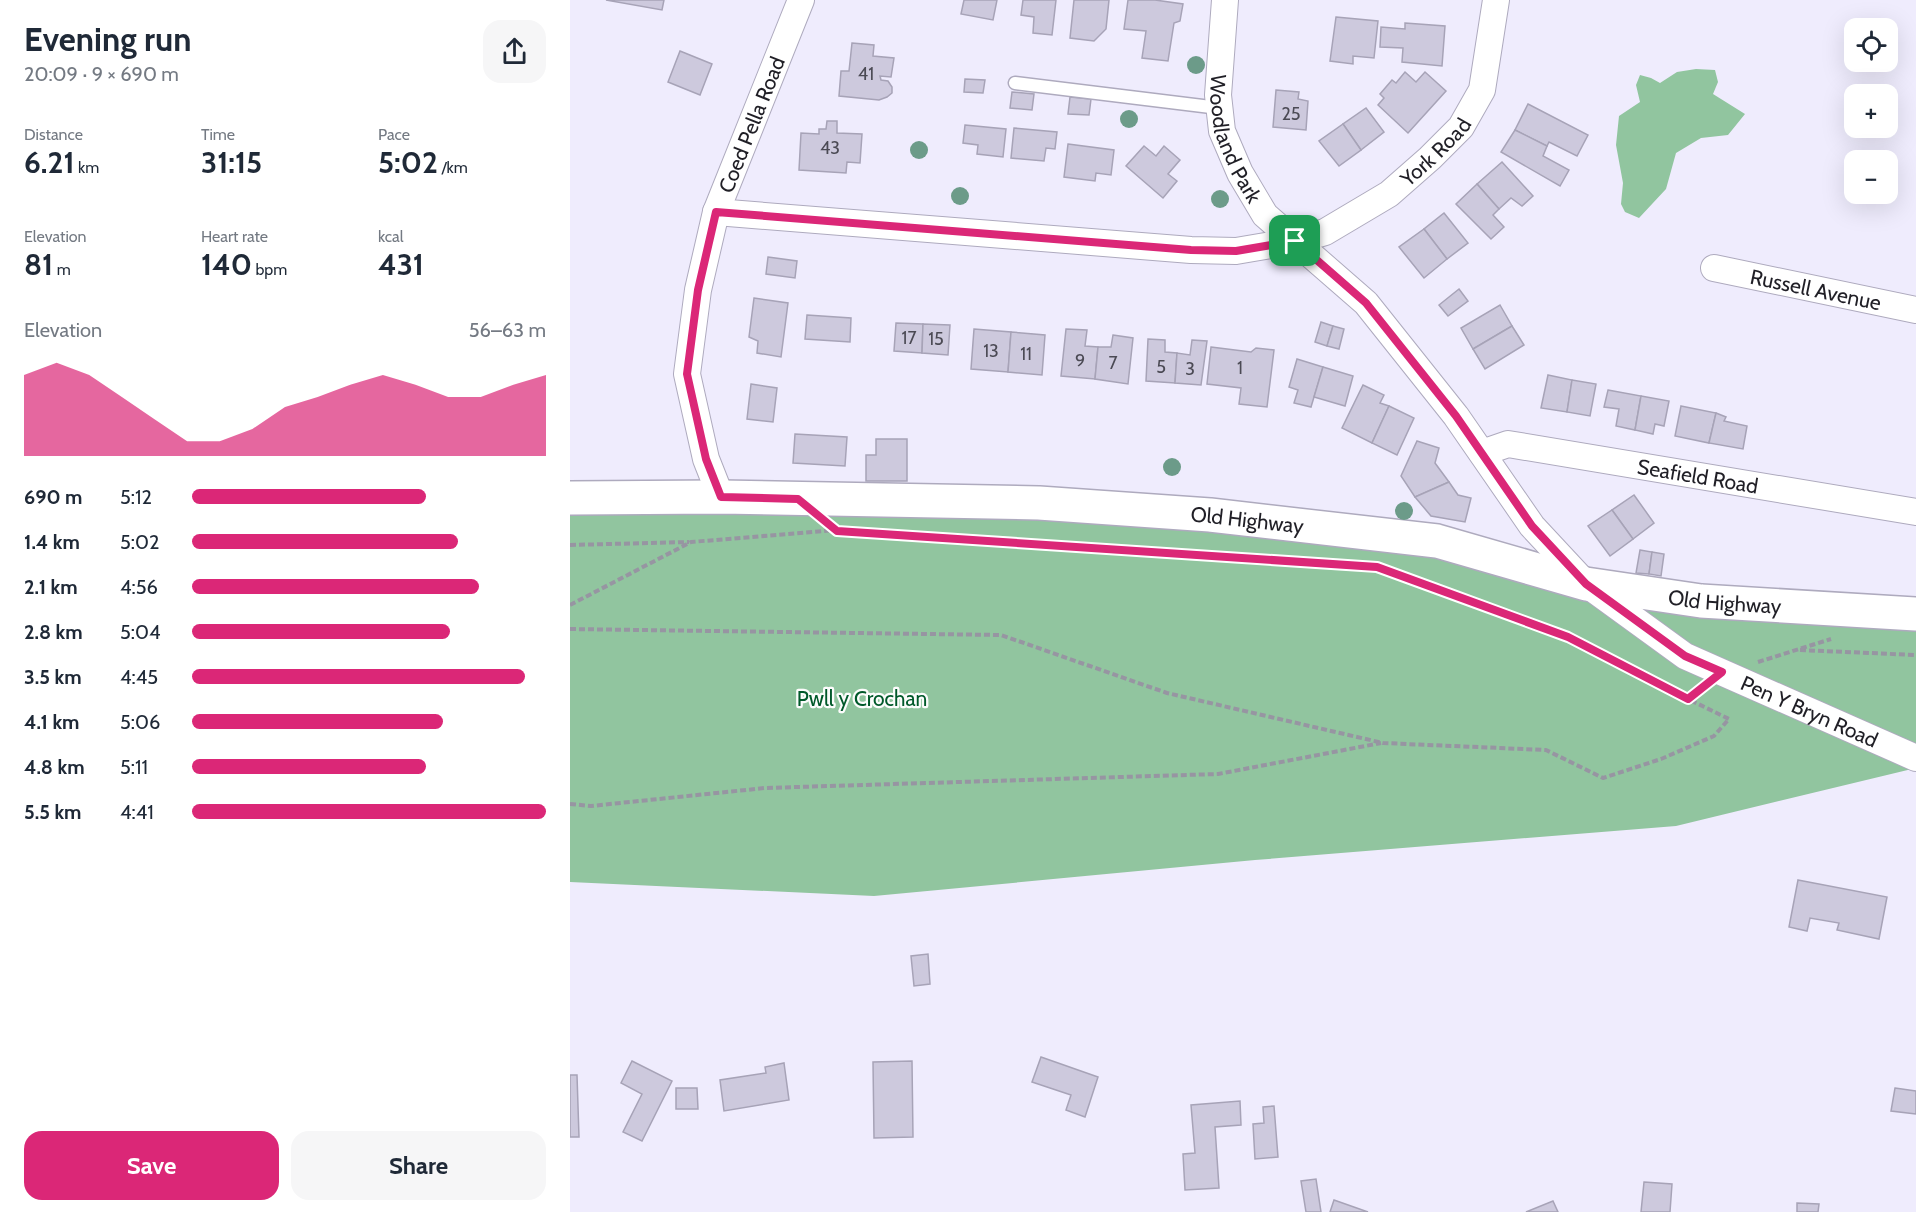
<!DOCTYPE html>
<html lang="en">
<head>
<meta charset="utf-8">
<style>
	body { margin:0; font-family:Cabin,sans-serif; background:#f6f6f7; color:#1f2937; height:100vh; display:flex; flex-direction:column; font-size:22px; white-space:nowrap }
	* { box-sizing:border-box; margin:0 }
	p { font-size:20px; color:#747a83 }
	.icon { flex:none; width:33px; height:33px; fill:none; stroke:currentColor; stroke-width:2; stroke-linecap:round; stroke-linejoin:round }
	.map { position:relative; flex:1; overflow:hidden }
	.drawer { display:flex; flex-direction:column; background:#fff; width:570px }
	.drawer>* { flex:none }
	.controls { position:absolute; left:1274px; top:18px; display:grid; gap:12px }
	.controls a { display:grid; place-items:center; width:54px; height:54px; border-radius:12px; background:#fff; box-shadow:0 6px 24px #0002; font-size:30px }
	.pin { position:absolute; display:grid; place-items:center; width:51px; height:51px; color:#fff; margin:-26px; border-radius:12px; box-shadow:0 3px 9px #0006 }
	.round { display:grid; place-items:center; flex:none; width:63px; height:63px; border-radius:18px; background:#f6f6f7 }
	.head { display:flex; align-items:center; justify-content:space-between; height:102px; padding:0 24px }
	h1 { font-size:33px; font-weight:700; line-height:45px }
	.figures { display:grid; grid-template-columns:repeat(3,1fr); gap:9px; height:102px; padding:6px 24px }
	.figures div { display:grid; align-content:center }
	.figures b { font-size:30px; font-weight:700 }
	.figures small { font-size:16px; font-weight:400 }
	.figures p { font-size:16px }
	.chart { height:168px; padding:12px 24px }
	.chart p { display:flex; justify-content:space-between }
	.chart svg { width:100%; height:108px; margin-top:6px; fill:#db2777; opacity:.7 }
	.primary-button { display:flex; gap:12px; margin-top:auto; padding:12px 24px }
	.primary-button a { flex:1; height:69px; border-radius:18px; background:#db2777; color:#fff; font-size:24px; font-weight:700; line-height:69px; text-align:center }
	.primary-button a+a { background:#f6f6f7; color:#1f2937 }
	ul { padding:0 24px; list-style:none; font-size:20px }
	li { display:grid; grid-template-columns:96px 72px 1fr; align-items:center; height:45px }
	li i { height:15px; border-radius:8px; background:#db2777 }
	main { display:flex; flex:1; min-height:0 }
	.map>svg:first-child { display:block }
	.forest { fill:#91c59f }
	.building { fill:#cdc9dd; stroke:#a7a3b7; stroke-width:1.5 }
	.lines { fill:none; stroke-linecap:round; stroke-linejoin:round }
	.lane-casing { stroke:#aeaabe; stroke-width:15 }
	.street-casing { stroke:#aeaabe; stroke-width:28 }
	.secondary-casing { stroke:#aeaabe; stroke-width:36 }
	.path { stroke:#9795a2; stroke-width:4; stroke-dasharray:6 3; stroke-linecap:butt }
	.lane { stroke:#fff; stroke-width:12 }
	.street { stroke:#fff; stroke-width:26 }
	.secondary { stroke:#fff; stroke-width:33 }
	.tree { fill:#6c9b89 }
	.route-casing { stroke:#fff; stroke-width:12 }
	.route { stroke:#db2777; stroke-width:8 }
	.labels { text-anchor:middle; dominant-baseline:central; stroke-width:4.5; stroke-linejoin:round; paint-order:stroke }
	.number-label { font-size:18px; fill:#4b4a54 }
	.street-label { font-size:21px; fill:#201f26; stroke:#fcfcfc }
	.park-label { font-size:21px; fill:#00592a; stroke:#fcfcfc }
</style>
</head>
<body>
<main>
<section class="drawer">
<div class="head"><div><h1>Evening run</h1><p>20:09 · 9 × 690 m</p></div><a class="round"><svg class="icon" aria-label="share" viewBox="0 0 24 24"><path d="M12 15V3M7 8l5-5 5 5M5 13v7h14v-7"/></svg></a></div>
<div class="figures">
<div><p>Distance</p><b>6.21<small> km</small></b></div>
<div><p>Time</p><b>31:15</b></div>
<div><p>Pace</p><b>5:02<small> /km</small></b></div>
</div>
<div class="figures">
<div><p>Elevation</p><b>81<small> m</small></b></div>
<div><p>Heart rate</p><b>140<small> bpm</small></b></div>
<div><p>kcal</p><b>431</b></div>
</div>
<div class="chart"><p><span>Elevation</span>56–63 m</p>
<svg viewBox="0 0 160 44" preserveAspectRatio="none"><path d="M0 44V11L10 6L20 11L30 20L40 29L50 38L60 38L70 33L80 24L90 20L100 15L110 11L120 15L130 20L140 20L150 15L160 11V44z"/></svg>
</div>
<ul>
<li><b>690 m</b>5:12<i style="width:66%"></i></li>
<li><b>1.4 km</b>5:02<i style="width:75%"></i></li>
<li><b>2.1 km</b>4:56<i style="width:81%"></i></li>
<li><b>2.8 km</b>5:04<i style="width:73%"></i></li>
<li><b>3.5 km</b>4:45<i style="width:94%"></i></li>
<li><b>4.1 km</b>5:06<i style="width:71%"></i></li>
<li><b>4.8 km</b>5:11<i style="width:66%"></i></li>
<li><b>5.5 km</b>4:41<i style="width:100%"></i></li>
</ul>
<div class="primary-button"><a>Save</a><a>Share</a></div>
</section>
<div class="map">
<svg width="1346" height="1212" viewBox="0 0 1346 1212">
	<rect width="100%" height="100%" fill="#efecfd"/>
	<g class="forest">
		<polygon points="1126,69 1145,70 1148,82 1143,94 1175,114 1158,135 1131,138 1106,153 1096,189 1069,218 1055,212 1051,204 1053,183 1046,145 1049,116 1070,102 1066,85 1070,75 1081,78 1090,83 1107,72"/>
		<polygon points="151,497 867,541 1048,595 1346,614 1346,768 1106,826 685,860 304,896 0,882 0,498"/>
	</g>
	<g class="building">
		<polygon points="36,0 94,0 92,10"/>
		<polygon points="394,0 427,0 423,20 391,14"/>
		<polygon points="453,0 486,0 482,35 463,33 464,17 451,15"/>
		<polygon points="504,0 539,0 536,29 524,41 500,38"/>
		<polygon points="558,0 585,0 613,4 610,21 604,23 598,61 572,58 576,31 554,29"/>
		<polygon points="766,17 808,21 804,58 783,56 783,64 760,61"/>
		<polygon points="835,23 875,26 872,66 832,62 833,48 810,47 811,27 835,29"/>
		<polygon points="282,43 304,45 303,56 324,58 321,77 310,76 311,80 318,81 322,87 322,93 317,97 309,100 269,96 271,71 279,71"/>
		<polygon points="110,51 142,64 130,95 98,82"/>
		<polygon points="835,72 846,82 855,72 876,91 838,133 808,105 814,98 810,94 822,80 826,83"/>
		<polygon points="395,79 415,80 413,93 394,92"/>
		<polygon points="706,90 729,92 728,99 738,101 736,130 703,127"/>
		<polygon points="442,92 464,94 462,110 440,108"/>
		<polygon points="500,97 521,99 519,115 498,114"/>
		<polygon points="958,104 1018,135 1007,156 979,142 977,146 945,130"/>
		<polygon points="796,108 814,132 791,150 773,124"/>
		<polygon points="257,121 267,121 267,133 292,134 290,163 277,162 276,173 229,170 231,133 249,134 249,129 256,129"/>
		<polygon points="773,124 791,150 769,166 749,141"/>
		<polygon points="395,125 436,129 433,157 407,154 408,145 393,143"/>
		<polygon points="444,128 487,132 485,149 476,148 474,161 441,158"/>
		<polygon points="945,130 977,146 973,156 999,170 990,186 931,152"/>
		<polygon points="498,144 544,150 541,175 526,173 525,181 494,177"/>
		<polygon points="574,146 586,156 594,146 610,160 598,174 607,181 593,198 556,166"/>
		<polygon points="932,162 963,196 952,206 941,198 929,209 907,184"/>
		<polygon points="907,184 929,209 923,215 934,227 921,239 886,204"/>
		<polygon points="874,213 898,243 877,259 854,229"/>
		<polygon points="854,229 877,259 854,278 829,247"/>
		<polygon points="198,257 227,261 225,278 196,274"/>
		<polygon points="889,289 898,301 878,316 869,305"/>
		<polygon points="184,298 218,303 211,357 187,353 188,341 179,337"/>
		<polygon points="930,305 942,326 903,349 891,328"/>
		<polygon points="237,315 281,318 280,342 235,339"/>
		<polygon points="751,322 763,326 757,346 745,342"/>
		<polygon points="326,323 353,324 352,353 324,351"/>
		<polygon points="353,324 380,325 378,355 352,353"/>
		<polygon points="763,326 774,329 769,349 757,346"/>
		<polygon points="942,326 954,345 915,369 903,349"/>
		<polygon points="404,329 441,332 438,372 401,369"/>
		<polygon points="496,329 517,330 515,346 528,347 525,379 491,376"/>
		<polygon points="441,332 475,335 472,375 438,372"/>
		<polygon points="543,335 563,338 558,384 525,379 528,347 541,347"/>
		<polygon points="578,339 595,340 595,352 607,353 605,383 576,381"/>
		<polygon points="622,340 637,341 631,385 605,383 607,353 620,355"/>
		<polygon points="641,347 681,352 686,348 704,350 697,407 669,404 671,388 637,384"/>
		<polygon points="727,359 753,367 741,407 724,403 728,390 719,387"/>
		<polygon points="753,367 783,376 775,406 744,397"/>
		<polygon points="978,375 1002,380 997,412 971,408"/>
		<polygon points="1002,380 1026,384 1020,416 997,412"/>
		<polygon points="181,384 207,388 203,422 177,419"/>
		<polygon points="793,385 814,395 810,403 819,406 802,443 772,428"/>
		<polygon points="1038,390 1071,396 1065,430 1046,426 1049,409 1034,407"/>
		<polygon points="1071,396 1099,401 1094,426 1085,424 1083,434 1065,430"/>
		<polygon points="819,406 844,418 827,455 802,443"/>
		<polygon points="1111,406 1146,413 1139,443 1105,436"/>
		<polygon points="1146,413 1156,417 1154,421 1177,426 1173,449 1139,443"/>
		<polygon points="225,434 277,437 275,466 223,463"/>
		<polygon points="306,439 337,439 337,481 296,481 296,455 306,455"/>
		<polygon points="847,441 869,448 865,463 879,482 845,497 831,476"/>
		<polygon points="879,482 888,495 901,498 895,522 861,516 845,497"/>
		<polygon points="1064,495 1084,523 1063,539 1042,510"/>
		<polygon points="1042,510 1063,539 1040,556 1018,526"/>
		<polygon points="1070,550 1082,552 1079,574 1066,573"/>
		<polygon points="1082,552 1094,554 1091,576 1079,574"/>
		<polygon points="1228,880 1317,897 1309,939 1267,930 1269,923 1240,918 1237,931 1219,927"/>
		<polygon points="358,954 360,984 344,986 341,956"/>
		<polygon points="471,1057 528,1077 515,1117 496,1110 501,1095 462,1082"/>
		<polygon points="62,1061 102,1081 72,1141 53,1132 72,1094 51,1083"/>
		<polygon points="342,1061 343,1137 304,1138 303,1062"/>
		<polygon points="214,1063 219,1100 154,1111 150,1080 196,1073 195,1067"/>
		<polygon points="0,1075 7,1075 9,1137 0,1137"/>
		<polygon points="106,1088 127,1088 128,1109 106,1109"/>
		<polygon points="1325,1088 1346,1091 1346,1114 1321,1111"/>
		<polygon points="670,1101 671,1125 645,1127 649,1188 615,1190 613,1154 625,1153 621,1105"/>
		<polygon points="704,1106 708,1157 685,1159 683,1124 694,1123 693,1107"/>
		<polygon points="746,1179 751,1212 736,1212 731,1181"/>
		<polygon points="1074,1182 1102,1184 1100,1212 1071,1212"/>
		<polygon points="764,1200 798,1212 760,1212"/>
		<polygon points="983,1201 988,1212 956,1212"/>
		<polygon points="1227,1203 1249,1204 1248,1212 1227,1212"/>
	</g>
	<g class="lines">
		<defs>
			<polyline id="lane" points="445,83 649,108"/>
			<g id="street">
				<path id="s1" d="M655 0 648 95 652 131 670 173 695 215 796 303 886 416 962 526 1016 584 1115 656 1346 758"/>
				<path id="s2" d="M146 212 621 250 666 251 725 241 755 232 819 194 860 158 891 127 912 90 926 0"/>
				<path id="s3" d="M1144 268 1346 310"/>
				<path id="s4" d="M912 453 938 444 1346 512"/>
				<path id="s5" d="M151 497 136 459 117 374 128 290 146 212 231 0"/>
			</g>
			<g id="secondary">
				<path id="s6" d="M0 498 151 497 469 503 640 515 867 541 1016 584 1131 601 1346 614"/>
			</g>
		</defs>
		<use href="#lane" class="lane-casing"/>
		<use href="#street" class="street-casing"/>
		<use href="#secondary" class="secondary-casing"/>
		<g class="path">
			<polyline points="267,531 807,567 998,637 1118,699"/>
			<polyline points="0,545 119,542"/>
			<polyline points="0,605 121,542 266,530"/>
			<polyline points="0,629 431,635 597,693 813,743 976,750 1033,778 1091,759 1144,736 1159,719 1118,699 1130,689"/>
			<polyline points="1230,650 1346,655"/>
			<polyline points="1188,662 1261,639"/>
			<polyline points="0,804 21,806 195,788 648,774 811,743"/>
		</g>
		<use href="#lane" class="lane"/>
		<use href="#street" class="street"/>
		<use href="#secondary" class="secondary"/>
	</g>
	<g class="tree">
		<circle cx="626" cy="65" r="9"/>
		<circle cx="559" cy="119" r="9"/>
		<circle cx="349" cy="150" r="9"/>
		<circle cx="390" cy="196" r="9"/>
		<circle cx="650" cy="199" r="9"/>
		<circle cx="602" cy="467" r="9"/>
		<circle cx="834" cy="511" r="9"/>
	</g>
	<g class="lines">
		<defs>
			<polygon id="route" points="146,212 621,250 666,251 725,241 796,303 886,416 962,526 1016,584 1115,656 1152,672 1118,699 998,637 807,567 267,531 228,499 151,497 136,459 117,374 128,290"/>
		</defs>
		<use href="#route" class="route-casing"/>
		<use href="#route" class="route"/>
	</g>
	<g class="labels">
		<g class="number-label">
			<text x="296" y="74">41</text>
			<text x="721" y="114">25</text>
			<text x="260" y="148">43</text>
			<text x="339" y="338">17</text>
			<text x="366" y="339">15</text>
			<text x="421" y="351">13</text>
			<text x="456" y="354">11</text>
			<text x="510" y="361">9</text>
			<text x="543" y="363">7</text>
			<text x="591" y="367">5</text>
			<text x="670" y="368">1</text>
			<text x="620" y="369">3</text>
		</g>
		<g class="street-label">
			<text stroke="none"><textPath href="#s5" startOffset="387">Coed Pella Road</textPath></text>
			<text stroke="none"><textPath href="#s1" startOffset="142">Woodland Park</textPath></text>
			<text stroke="none"><textPath href="#s2" startOffset="750">York Road</textPath></text>
			<text stroke="none"><textPath href="#s3" startOffset="104">Russell Avenue</textPath></text>
			<text stroke="none"><textPath href="#s4" startOffset="220">Seafield Road</textPath></text>
			<text stroke="none"><textPath href="#s6" startOffset="678">Old Highway</textPath></text>
			<text stroke="none"><textPath href="#s6" startOffset="1164">Old Highway</textPath></text>
			<text stroke="none"><textPath href="#s1" startOffset="976">Pen Y Bryn Road</textPath></text>
		</g>
		<g class="park-label">
			<text x="292" y="698">Pwll y Crochan</text>
		</g>
	</g>
</svg>
<div class="controls">
<a><svg class="icon" aria-label="locate" viewBox="0 0 24 24"><circle cx="12" cy="12" r="6"/><path d="M12 2v4M12 18v4M2 12h4M18 12h4"/></svg></a>
<a>+</a>
<a>−</a>
</div>
<div class="pin" style="left:725px;top:241px;background:#1e9e55"><svg class="icon" aria-label="arrive" viewBox="0 0 24 24"><path d="M6 21V4h12l-3 4 3 4H6"/></svg></div>
</div>
</main>
</body>
</html>
